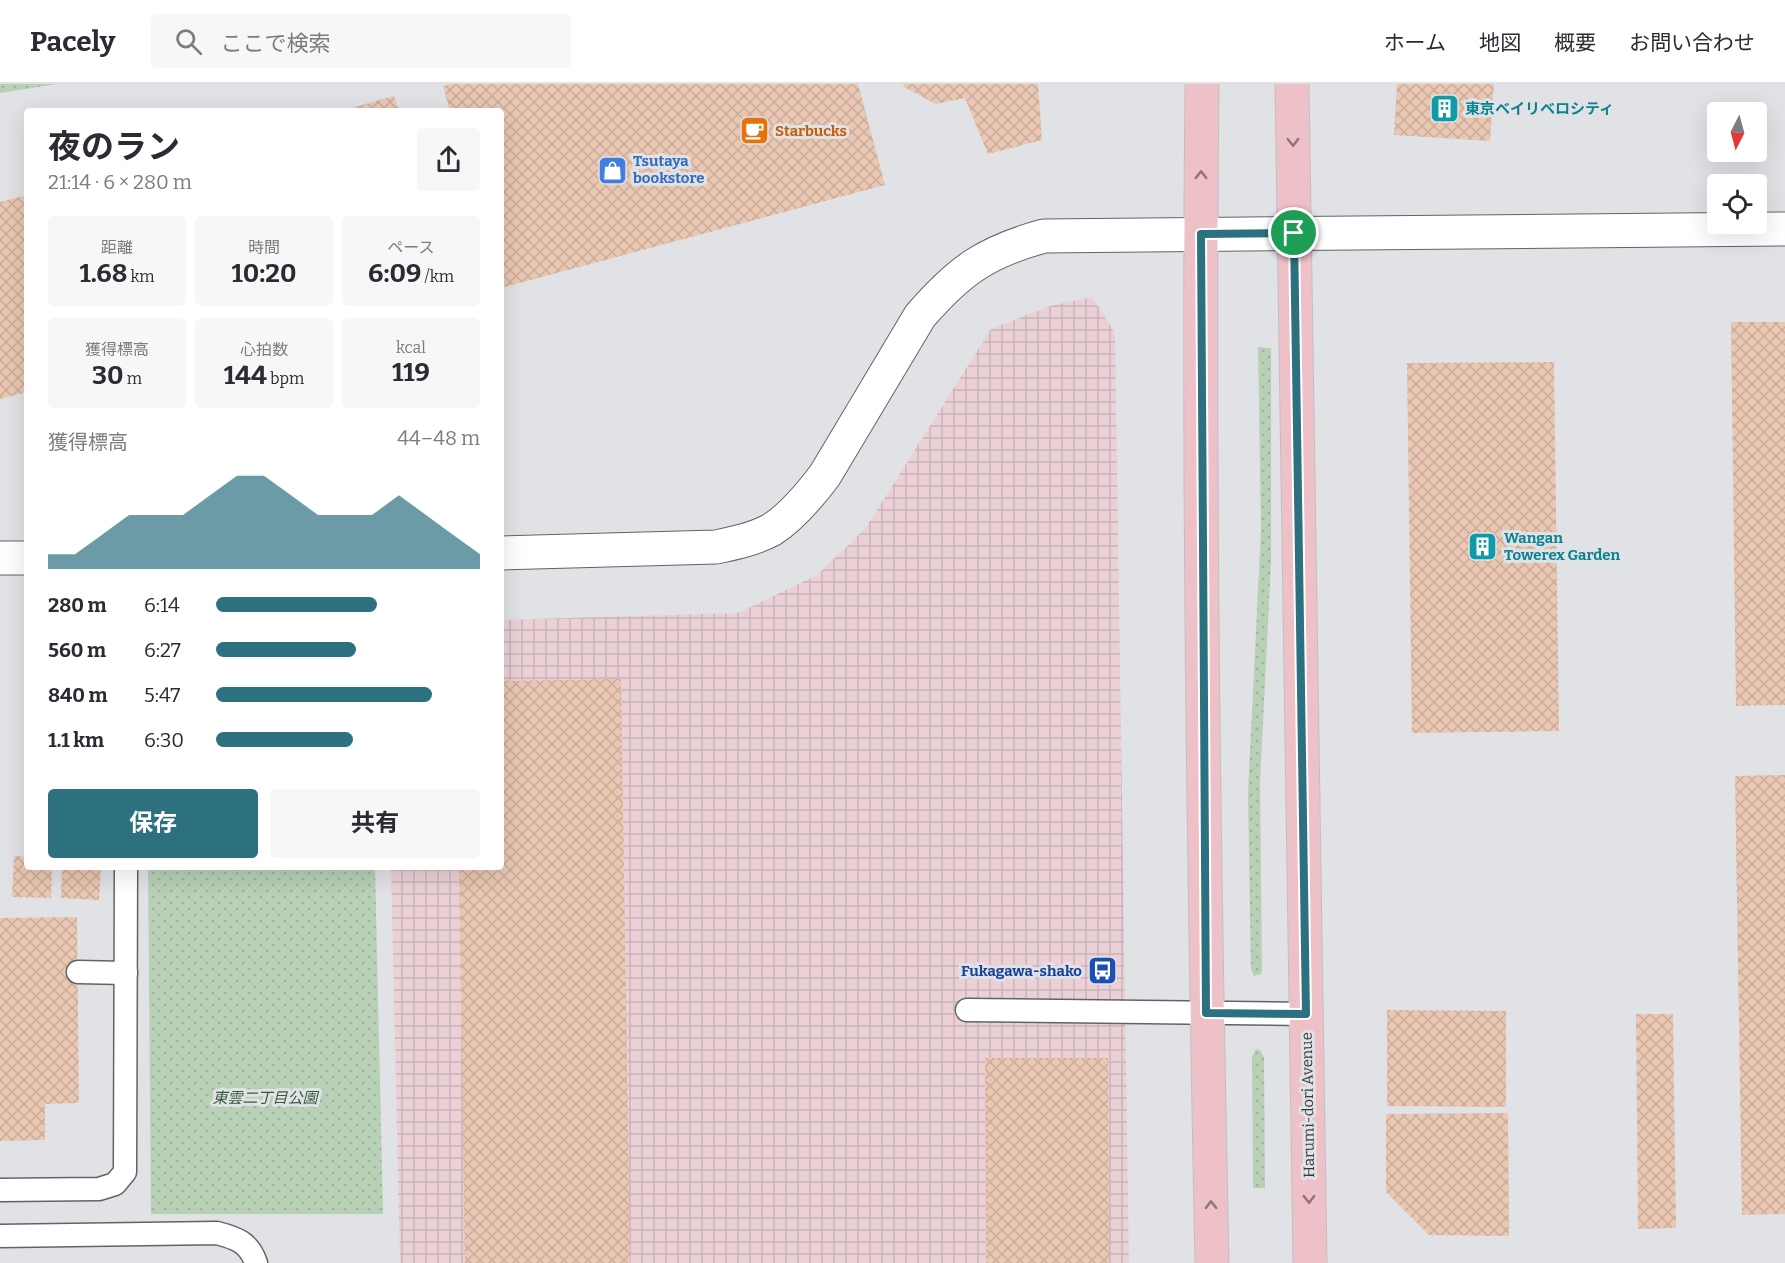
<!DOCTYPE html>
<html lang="ja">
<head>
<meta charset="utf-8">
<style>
	body { margin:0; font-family:Bitter,"Noto Sans JP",serif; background:#f7f7f7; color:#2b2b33; height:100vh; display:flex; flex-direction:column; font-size:22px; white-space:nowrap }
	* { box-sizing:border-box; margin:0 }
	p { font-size:20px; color:#7c7c81 }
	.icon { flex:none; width:33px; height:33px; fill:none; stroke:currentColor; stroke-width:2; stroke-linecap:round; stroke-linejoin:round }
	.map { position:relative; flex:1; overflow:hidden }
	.details { position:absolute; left:24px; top:24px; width:480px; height:762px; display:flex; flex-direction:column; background:#fff; border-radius:6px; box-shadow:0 6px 24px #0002 }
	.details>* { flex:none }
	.needle { width:39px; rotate:186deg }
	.tools { position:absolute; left:1707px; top:18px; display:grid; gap:12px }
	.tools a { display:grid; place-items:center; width:60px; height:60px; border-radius:6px; background:#fff; box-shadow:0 6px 24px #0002; font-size:30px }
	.pin { position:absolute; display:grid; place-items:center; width:51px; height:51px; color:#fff; margin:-26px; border:3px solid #fff; border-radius:50%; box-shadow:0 2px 6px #0007 }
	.round { display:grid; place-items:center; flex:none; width:63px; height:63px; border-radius:6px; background:#f7f7f7 }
	.summary { display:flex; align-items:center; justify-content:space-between; height:102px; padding:0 24px }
	h1 { font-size:33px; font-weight:700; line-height:45px }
	.figures { display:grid; grid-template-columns:repeat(3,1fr); gap:9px; height:102px; padding:6px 24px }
	.figures div { display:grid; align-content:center; border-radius:6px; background:#f7f7f7; text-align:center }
	.figures b { font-size:26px; font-weight:700 }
	.figures small { font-size:16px; font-weight:400 }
	.figures p { font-size:16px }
	.chart { height:168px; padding:12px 24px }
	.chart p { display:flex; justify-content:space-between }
	.chart svg { width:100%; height:108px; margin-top:6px; fill:#2d7181; opacity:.7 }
	.primary-button { display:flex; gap:12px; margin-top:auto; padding:12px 24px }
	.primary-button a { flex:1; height:69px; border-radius:6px; background:#2d7181; color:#fff; font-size:24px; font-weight:700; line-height:69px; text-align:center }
	.primary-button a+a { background:#f7f7f7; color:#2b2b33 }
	ul { padding:0 24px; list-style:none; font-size:20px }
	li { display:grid; grid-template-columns:96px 72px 1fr; align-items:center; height:45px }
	li i { height:15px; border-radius:8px; background:#2d7181 }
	header { display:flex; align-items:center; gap:36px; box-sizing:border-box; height:84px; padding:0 30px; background:#fff; border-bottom:2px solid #e1e1e2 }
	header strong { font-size:28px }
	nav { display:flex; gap:33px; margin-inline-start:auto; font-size:21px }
	.search { width:420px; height:54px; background:#f7f7f7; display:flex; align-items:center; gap:15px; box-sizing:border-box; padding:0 21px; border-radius:6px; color:#7c7c81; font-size:22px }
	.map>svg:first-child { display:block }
	.industrial { fill:url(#industrial-grid) }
	.grass { fill:url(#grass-dots) }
	.building { fill:url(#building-cross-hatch) }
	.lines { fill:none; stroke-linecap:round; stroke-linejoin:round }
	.service-casing { stroke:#616366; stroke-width:25 }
	.tertiary-casing { stroke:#616366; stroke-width:35 }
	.primary-casing { stroke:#c0c0c0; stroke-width:35 }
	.service { stroke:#fff; stroke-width:22 }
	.tertiary { stroke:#fff; stroke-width:33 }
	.primary { stroke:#eec1c9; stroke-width:33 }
	.oneway { stroke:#8a767b }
	.route-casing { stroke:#fff; stroke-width:12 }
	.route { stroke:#2d7181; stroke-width:8 }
	.labels { text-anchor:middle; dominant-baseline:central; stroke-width:6; stroke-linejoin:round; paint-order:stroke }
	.culture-label { font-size:15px; font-weight:bold; fill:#0d838f; stroke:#e1e2e6; text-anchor:start }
	.food-label { font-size:15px; font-weight:bold; fill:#c56008; stroke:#e1e2e6; text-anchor:start }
	.shop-label { font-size:15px; font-weight:bold; fill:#366cbe; stroke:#e1e2e6; text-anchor:start }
	.transit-label { font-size:15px; font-weight:bold; fill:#164399; stroke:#e1e2e6; text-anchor:end }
	.park-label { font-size:15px; font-style:italic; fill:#335c35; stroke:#e1e2e6 }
	.street-label { font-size:15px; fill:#39393b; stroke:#e1e2e6 }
</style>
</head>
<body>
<header>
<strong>Pacely</strong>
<div class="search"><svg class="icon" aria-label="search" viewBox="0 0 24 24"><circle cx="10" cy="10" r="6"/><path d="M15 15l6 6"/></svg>ここで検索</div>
<nav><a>ホーム</a><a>地図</a><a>概要</a><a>お問い合わせ</a></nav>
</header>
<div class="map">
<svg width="1785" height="1179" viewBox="0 0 1785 1179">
	<defs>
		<pattern id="industrial-grid" width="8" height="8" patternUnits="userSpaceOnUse" patternTransform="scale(1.5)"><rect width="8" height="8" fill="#ebd1d6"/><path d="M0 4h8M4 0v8" fill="none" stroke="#cab4b9"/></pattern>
		<pattern id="grass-dots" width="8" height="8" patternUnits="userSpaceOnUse" patternTransform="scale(1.5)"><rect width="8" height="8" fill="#b7d0b6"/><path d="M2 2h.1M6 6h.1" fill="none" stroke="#9eb39d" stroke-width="1.8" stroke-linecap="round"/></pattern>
		<pattern id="building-cross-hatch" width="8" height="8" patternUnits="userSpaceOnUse" patternTransform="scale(1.5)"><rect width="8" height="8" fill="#eac7b2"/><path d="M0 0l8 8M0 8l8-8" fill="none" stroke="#c9ac9a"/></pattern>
	</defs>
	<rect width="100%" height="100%" fill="#e1e2e6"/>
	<polygon class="industrial" points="1092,213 1115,249 1129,1179 400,1179 391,783 501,783 501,536 738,529 817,491 865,445 991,245 1050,222"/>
	<g class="grass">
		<polygon points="0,0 57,0 0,9"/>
		<polygon points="1258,263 1271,264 1271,478 1260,699 1262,886 1261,890 1254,892 1251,885 1248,709 1261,446"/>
		<polygon points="148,783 375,783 383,1130 151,1130"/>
		<polygon points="1256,965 1260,966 1264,973 1265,1104 1253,1104 1252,973"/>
	</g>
	<g class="building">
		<polygon points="450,0 858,0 885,101 501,204 501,27 450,27 443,2"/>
		<polygon points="903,0 1038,0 1042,56 988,70 965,14 936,20 904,3"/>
		<polygon points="1397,0 1494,0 1490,57 1394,51"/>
		<polygon points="394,12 399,27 344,27 344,26"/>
		<polygon points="27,111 27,308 0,315 0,118"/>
		<polygon points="1731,238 1785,238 1785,621 1736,622"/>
		<polygon points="1554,278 1559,647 1412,649 1407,279"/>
		<polygon points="621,595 630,1179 465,1179 459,783 501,783 501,597"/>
		<polygon points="1785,691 1785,1130 1742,1131 1735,692"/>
		<polygon points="14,772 27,773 27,783 52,783 51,814 12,813"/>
		<polygon points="62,783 101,783 99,816 61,814"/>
		<polygon points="77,833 79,1019 45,1020 45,1056 0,1057 0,834"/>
		<polygon points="1387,926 1506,927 1506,1023 1387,1022"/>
		<polygon points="1636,930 1673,930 1676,1144 1638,1145"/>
		<polygon points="985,974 1108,974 1109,1179 986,1179"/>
		<polygon points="1508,1029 1509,1152 1429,1151 1386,1108 1386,1030"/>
	</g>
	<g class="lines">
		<defs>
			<g id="service">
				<polyline points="78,888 126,889"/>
				<polyline points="967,926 1306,930"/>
				<polyline points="0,1106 99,1105 115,1100 125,1088 126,783"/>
				<path d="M0 1152 217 1149C236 1154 249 1158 256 1179"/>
			</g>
			<g id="tertiary">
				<path d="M501 469 716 463C735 459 754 455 771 446 792 433 810 411 825 391L920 232C959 187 985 168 1044 152L1785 145"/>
				<polyline points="0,474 27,474"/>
			</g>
			<g id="primary">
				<path d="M1202 0C1198 393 1204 786 1212 1179"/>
				<polyline points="1292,0 1310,1179"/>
			</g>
		</defs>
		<use href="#service" class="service-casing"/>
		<use href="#tertiary" class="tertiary-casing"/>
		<use href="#primary" class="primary-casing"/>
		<use href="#service" class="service"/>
		<use href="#tertiary" class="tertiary"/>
		<use href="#primary" class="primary"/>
	</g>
	<defs><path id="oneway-chevron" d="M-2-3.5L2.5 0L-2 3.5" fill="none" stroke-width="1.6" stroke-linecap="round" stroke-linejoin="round" transform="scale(1.5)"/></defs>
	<g class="oneway">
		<use href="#oneway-chevron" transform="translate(1293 58) rotate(89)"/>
		<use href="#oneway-chevron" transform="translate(1201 91) rotate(-90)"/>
		<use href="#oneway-chevron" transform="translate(1309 1115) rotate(89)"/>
		<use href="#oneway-chevron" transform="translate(1211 1121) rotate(-91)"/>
	</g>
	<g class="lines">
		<defs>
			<polygon id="route" points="1294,149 1306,930 1206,929 1201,150"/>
		</defs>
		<use href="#route" class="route-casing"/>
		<use href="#route" class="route"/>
	</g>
	<defs>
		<symbol id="building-square" viewBox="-11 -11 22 22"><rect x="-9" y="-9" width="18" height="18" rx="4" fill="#0f9aa8" stroke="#e1e2e6"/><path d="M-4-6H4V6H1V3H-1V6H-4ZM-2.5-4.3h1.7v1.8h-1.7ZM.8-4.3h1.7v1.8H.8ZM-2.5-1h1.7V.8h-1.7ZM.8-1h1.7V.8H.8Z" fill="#fff"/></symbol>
		<symbol id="cafe-square" viewBox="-11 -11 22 22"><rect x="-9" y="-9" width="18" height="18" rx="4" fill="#e8710a" stroke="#e1e2e6"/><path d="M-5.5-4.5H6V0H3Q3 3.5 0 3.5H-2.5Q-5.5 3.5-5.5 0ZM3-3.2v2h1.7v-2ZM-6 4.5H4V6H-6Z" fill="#fff"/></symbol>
		<symbol id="shop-square" viewBox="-11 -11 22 22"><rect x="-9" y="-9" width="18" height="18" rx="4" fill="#3f7fe0" stroke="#e1e2e6"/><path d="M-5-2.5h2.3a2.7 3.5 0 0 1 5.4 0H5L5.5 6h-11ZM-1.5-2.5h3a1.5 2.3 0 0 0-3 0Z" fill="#fff"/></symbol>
		<symbol id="bus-square" viewBox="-11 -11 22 22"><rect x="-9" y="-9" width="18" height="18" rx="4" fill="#1a4fb4" stroke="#e1e2e6"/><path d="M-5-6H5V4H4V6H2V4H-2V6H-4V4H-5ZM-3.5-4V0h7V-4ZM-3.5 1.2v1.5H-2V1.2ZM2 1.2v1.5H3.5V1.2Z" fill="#fff"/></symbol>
	</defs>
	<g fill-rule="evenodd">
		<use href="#building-square" x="1428" y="8" width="33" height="33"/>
		<use href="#cafe-square" x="738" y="30" width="33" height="33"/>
		<use href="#shop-square" x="596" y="70" width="33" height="33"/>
		<use href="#building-square" x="1466" y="446" width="33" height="33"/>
		<use href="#bus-square" x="1086" y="870" width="33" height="33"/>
	</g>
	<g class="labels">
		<g class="culture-label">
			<text x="1465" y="25">東京ベイリベロシティ</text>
			<text x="1504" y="454">Wangan<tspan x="1504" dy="17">Towerex Garden</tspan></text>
		</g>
		<g class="food-label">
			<text x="775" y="47">Starbucks</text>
		</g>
		<g class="shop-label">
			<text x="633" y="77">Tsutaya<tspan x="633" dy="17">bookstore</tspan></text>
		</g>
		<g class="transit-label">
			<text x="1082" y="887">Fukagawa-shako</text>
		</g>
		<g class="park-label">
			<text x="265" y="1014">東雲二丁目公園</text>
		</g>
		<g class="street-label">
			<text transform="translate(1308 1021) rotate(-91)">Harumi-dori Avenue</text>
		</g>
	</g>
</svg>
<div class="tools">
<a><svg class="needle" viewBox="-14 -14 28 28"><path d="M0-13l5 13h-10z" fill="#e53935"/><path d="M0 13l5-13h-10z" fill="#7c7c81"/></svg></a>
<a><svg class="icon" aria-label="locate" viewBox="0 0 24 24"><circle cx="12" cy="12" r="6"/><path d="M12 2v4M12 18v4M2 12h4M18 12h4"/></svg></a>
</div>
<div class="pin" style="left:1294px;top:149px;background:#1e9e55"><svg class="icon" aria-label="arrive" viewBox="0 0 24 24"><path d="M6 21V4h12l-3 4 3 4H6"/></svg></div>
<section class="details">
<div class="summary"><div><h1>夜のラン</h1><p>21:14 · 6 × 280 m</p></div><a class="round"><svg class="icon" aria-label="share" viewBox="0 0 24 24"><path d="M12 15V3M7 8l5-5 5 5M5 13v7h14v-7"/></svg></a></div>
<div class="figures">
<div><p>距離</p><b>1.68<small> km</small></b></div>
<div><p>時間</p><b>10:20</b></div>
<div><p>ペース</p><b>6:09<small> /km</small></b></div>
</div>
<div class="figures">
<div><p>獲得標高</p><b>30<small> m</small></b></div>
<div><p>心拍数</p><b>144<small> bpm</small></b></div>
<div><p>kcal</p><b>119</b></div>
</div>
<div class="chart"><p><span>獲得標高</span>44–48 m</p>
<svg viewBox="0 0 160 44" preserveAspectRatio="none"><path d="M0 44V38L10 38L20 30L30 22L40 22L50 22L60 14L70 6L80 6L90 14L100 22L110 22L120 22L130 14L140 22L150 30L160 38V44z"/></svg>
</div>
<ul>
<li><b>280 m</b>6:14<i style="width:61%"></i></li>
<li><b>560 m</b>6:27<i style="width:53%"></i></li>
<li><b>840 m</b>5:47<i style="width:82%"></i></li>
<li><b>1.1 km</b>6:30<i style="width:52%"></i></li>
</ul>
<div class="primary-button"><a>保存</a><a>共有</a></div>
</section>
</div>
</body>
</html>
